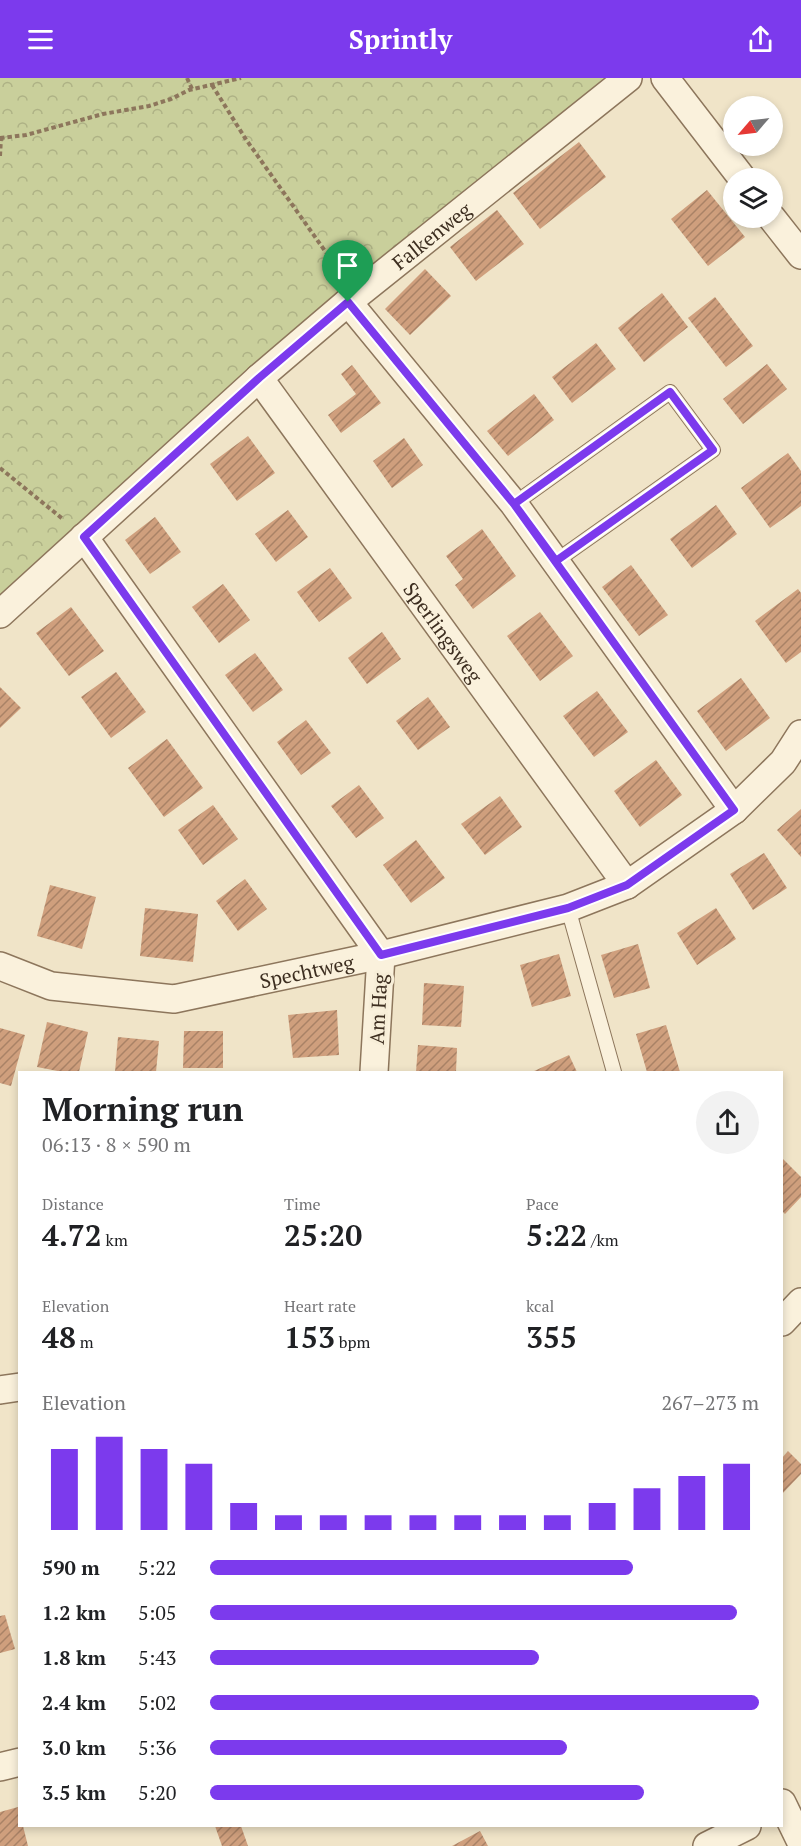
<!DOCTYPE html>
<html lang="en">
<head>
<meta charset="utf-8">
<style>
	body { margin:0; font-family:"PT Serif",serif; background:#f2f2f2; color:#202124; height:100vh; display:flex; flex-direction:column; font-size:22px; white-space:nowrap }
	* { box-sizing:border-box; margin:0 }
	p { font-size:20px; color:#757577 }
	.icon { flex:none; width:33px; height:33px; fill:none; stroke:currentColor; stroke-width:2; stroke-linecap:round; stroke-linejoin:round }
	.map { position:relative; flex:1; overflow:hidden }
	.side { position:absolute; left:18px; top:993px; width:765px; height:756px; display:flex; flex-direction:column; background:#fff; border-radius:0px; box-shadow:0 3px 9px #0003 }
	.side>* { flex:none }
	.needle { width:39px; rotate:242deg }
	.buttons { position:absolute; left:723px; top:18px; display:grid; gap:12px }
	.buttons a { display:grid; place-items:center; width:60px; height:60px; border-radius:50%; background:#fff; box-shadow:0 3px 9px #0003; font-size:30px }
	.pin { position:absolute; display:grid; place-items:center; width:51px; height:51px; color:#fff; margin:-62px -26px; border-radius:50% 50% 50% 0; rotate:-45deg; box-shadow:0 0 6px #0007 }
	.pin .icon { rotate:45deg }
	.round { display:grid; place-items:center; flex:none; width:63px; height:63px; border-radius:32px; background:#f2f2f2 }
	.summary { display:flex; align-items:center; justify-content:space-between; height:102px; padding:0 24px }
	h1 { font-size:33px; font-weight:600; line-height:45px }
	.stats { display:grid; grid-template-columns:repeat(3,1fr); gap:9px; height:102px; padding:6px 24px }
	.stats div { display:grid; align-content:center }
	.stats b { font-size:30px; font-weight:600 }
	.stats small { font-size:16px; font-weight:400 }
	.stats p { font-size:16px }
	.chart { height:168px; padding:12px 24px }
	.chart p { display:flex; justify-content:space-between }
	.chart svg { width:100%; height:108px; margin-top:6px; stroke:#7c3aed; stroke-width:6 }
	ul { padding:0 24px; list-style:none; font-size:20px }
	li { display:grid; grid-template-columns:96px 72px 1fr; align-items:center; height:45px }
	li i { height:15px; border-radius:8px; background:#7c3aed }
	header { display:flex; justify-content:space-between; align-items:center; height:78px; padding:0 24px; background:#7c3aed; color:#fff; font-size:27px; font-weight:600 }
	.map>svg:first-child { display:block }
	.forest { fill:url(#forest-crowns) }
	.building { fill:url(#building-hatch) }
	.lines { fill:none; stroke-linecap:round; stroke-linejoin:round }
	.service-casing { stroke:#8d765c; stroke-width:16 }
	.minor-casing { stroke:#8d765c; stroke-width:30 }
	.path { stroke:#8d765c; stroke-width:4; stroke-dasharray:4.5 3; stroke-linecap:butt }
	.service { stroke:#faf1dc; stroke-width:14 }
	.minor { stroke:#faf1dc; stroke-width:27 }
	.route-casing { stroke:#fff; stroke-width:12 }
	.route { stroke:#7c3aed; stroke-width:8 }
	.labels { text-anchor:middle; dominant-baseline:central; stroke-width:6; stroke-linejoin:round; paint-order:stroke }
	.street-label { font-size:20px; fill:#3d2e20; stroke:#f7eed8 }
</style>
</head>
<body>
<header><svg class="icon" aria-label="menu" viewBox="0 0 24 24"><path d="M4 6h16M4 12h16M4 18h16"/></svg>Sprintly<svg class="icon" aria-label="share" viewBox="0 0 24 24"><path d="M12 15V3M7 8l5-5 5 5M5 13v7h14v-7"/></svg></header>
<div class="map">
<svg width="801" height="1768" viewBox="0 0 801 1768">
	<defs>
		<pattern id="forest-crowns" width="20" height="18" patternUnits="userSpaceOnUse" patternTransform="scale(1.5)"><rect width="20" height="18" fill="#c9cf9b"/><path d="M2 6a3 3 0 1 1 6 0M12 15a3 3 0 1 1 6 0" fill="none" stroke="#aeb285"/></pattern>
		<pattern id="building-hatch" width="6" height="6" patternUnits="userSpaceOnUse" patternTransform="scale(1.5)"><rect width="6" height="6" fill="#cf9f7d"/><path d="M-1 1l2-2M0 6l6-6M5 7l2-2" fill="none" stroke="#a98266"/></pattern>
	</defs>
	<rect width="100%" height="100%" fill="#f0e4c8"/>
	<polygon class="forest" points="0,0 628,0 0,536"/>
	<g class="building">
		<polygon points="579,64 606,99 540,151 513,115"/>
		<polygon points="707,112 745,159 708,188 671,141"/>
		<polygon points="497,132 524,166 476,203 450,169"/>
		<polygon points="425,191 451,218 410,257 385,231"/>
		<polygon points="662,215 688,249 644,284 618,250"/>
		<polygon points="715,219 753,268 726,289 688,240"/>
		<polygon points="596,265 616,291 572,325 552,299"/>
		<polygon points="767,286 787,311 743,346 723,321"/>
		<polygon points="352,287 381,325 341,355 328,337 356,316 341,296"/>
		<polygon points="534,316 554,342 508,378 487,353"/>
		<polygon points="248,358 275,395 237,423 210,386"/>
		<polygon points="404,360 423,387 392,410 373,383"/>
		<polygon points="788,375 801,393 801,428 770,450 741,410"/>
		<polygon points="716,427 737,456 692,490 670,461"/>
		<polygon points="288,432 308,459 276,484 255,456"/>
		<polygon points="155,439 181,474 150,496 125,462"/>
		<polygon points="482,451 516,498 473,531 455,507 463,501 446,478"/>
		<polygon points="631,487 668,537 639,558 602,509"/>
		<polygon points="330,490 352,520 319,544 297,514"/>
		<polygon points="223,506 250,542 219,565 192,529"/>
		<polygon points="798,511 801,515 801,574 786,585 755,543"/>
		<polygon points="71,529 104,573 69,598 36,555"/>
		<polygon points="540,534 573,578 540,603 507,558"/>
		<polygon points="382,554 401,581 367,606 348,580"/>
		<polygon points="255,575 283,612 253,634 225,597"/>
		<polygon points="116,594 146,634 111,660 81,619"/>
		<polygon points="741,600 770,640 726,673 697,633"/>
		<polygon points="0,609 21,630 0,650"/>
		<polygon points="597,613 628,654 594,679 563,638"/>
		<polygon points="428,619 450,649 418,672 396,643"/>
		<polygon points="306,642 331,675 301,697 277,664"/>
		<polygon points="167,661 203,710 164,739 128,690"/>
		<polygon points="656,682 682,717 640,749 614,713"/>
		<polygon points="359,707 384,740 356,760 331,728"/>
		<polygon points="500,718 522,749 485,777 461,746"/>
		<polygon points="213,727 238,761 203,787 178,752"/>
		<polygon points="801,731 801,779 777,752"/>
		<polygon points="416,762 445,800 411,825 383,787"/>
		<polygon points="764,775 787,810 753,832 730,796"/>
		<polygon points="245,801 267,831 238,853 216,823"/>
		<polygon points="50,807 96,819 82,871 37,858"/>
		<polygon points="145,830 198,836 193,884 140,878"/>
		<polygon points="716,830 736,861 697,887 677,855"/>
		<polygon points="638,866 650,910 614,920 601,877"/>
		<polygon points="559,876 571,918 532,929 520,887"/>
		<polygon points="424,905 464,908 461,949 422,947"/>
		<polygon points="337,932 339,977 293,980 288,937"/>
		<polygon points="47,944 88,954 79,994 63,994 37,989"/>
		<polygon points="666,947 680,994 647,994 636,956"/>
		<polygon points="0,950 25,957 11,1008 0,1005"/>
		<polygon points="184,953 223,953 223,990 183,990"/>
		<polygon points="118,959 159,963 156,994 115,994"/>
		<polygon points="418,967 457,970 456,994 416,994"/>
		<polygon points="569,977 577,994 532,994"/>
		<polygon points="782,1080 801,1099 801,1119 785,1136 782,1133"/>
		<polygon points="788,1373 801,1386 801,1396 782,1416 782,1380"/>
		<polygon points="5,1537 15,1571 0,1575 0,1538"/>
		<polygon points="18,1729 20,1748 23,1748 28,1768 0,1768 0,1734"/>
		<polygon points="215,1748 241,1748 248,1768 222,1768"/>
		<polygon points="480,1753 488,1768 452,1768"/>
	</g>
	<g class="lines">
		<defs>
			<g id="service">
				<polyline points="514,426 670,314 713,372 556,483"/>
				<polyline points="568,830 614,994"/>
			</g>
			<g id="minor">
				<polyline points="665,0 742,100"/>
				<polyline points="772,140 801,177"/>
				<polyline points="348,224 514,426 734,732"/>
				<path id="s1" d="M259 300 627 807"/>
				<polyline points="84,459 381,877 374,994"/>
				<path id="s2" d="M0 536 259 300 348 224 628 0"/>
				<path id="s3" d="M0 888 51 908 174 921 381 877 568 830 627 807 734 732 783 684 801 656"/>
				<polyline points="782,1244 801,1224"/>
				<polyline points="0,1312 20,1309"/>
				<polyline points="0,1689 20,1684"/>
				<polyline points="782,1725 801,1764"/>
				<polyline points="707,1768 747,1748"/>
			</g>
		</defs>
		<use href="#service" class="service-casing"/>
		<use href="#minor" class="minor-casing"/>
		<g class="path">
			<polyline points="187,0 192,11"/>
			<polyline points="212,7 245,60 342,197"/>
			<polyline points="0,60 26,57 103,36 149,28 171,21 189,12 241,0"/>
			<polyline points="0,78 1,60"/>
			<polyline points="0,390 64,442"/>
		</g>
		<use href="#service" class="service"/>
		<use href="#minor" class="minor"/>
	</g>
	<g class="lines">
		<defs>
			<polyline id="route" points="348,224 259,300 84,459 381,877 568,830 627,807 734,732 514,426 670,314 713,372 556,483 514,426 348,224"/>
		</defs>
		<use href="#route" class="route-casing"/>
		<use href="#route" class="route"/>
	</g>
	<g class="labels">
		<g class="street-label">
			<text stroke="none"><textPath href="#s2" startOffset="574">Falkenweg</textPath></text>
			<text stroke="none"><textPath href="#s1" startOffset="314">Sperlingsweg</textPath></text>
			<text stroke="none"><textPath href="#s3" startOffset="314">Spechtweg</textPath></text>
			<text transform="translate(378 931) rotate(-87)">Am Hag</text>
		</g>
	</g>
</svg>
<div class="buttons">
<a><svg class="needle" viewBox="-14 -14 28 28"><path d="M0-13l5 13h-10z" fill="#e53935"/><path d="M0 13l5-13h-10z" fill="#757577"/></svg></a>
<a><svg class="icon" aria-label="layers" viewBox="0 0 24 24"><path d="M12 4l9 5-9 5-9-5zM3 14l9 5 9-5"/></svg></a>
</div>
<div class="pin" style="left:348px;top:224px;background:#1e9e55"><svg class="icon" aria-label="arrive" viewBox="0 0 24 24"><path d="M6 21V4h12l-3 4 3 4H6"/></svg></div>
<section class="side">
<div class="summary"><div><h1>Morning run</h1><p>06:13 · 8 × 590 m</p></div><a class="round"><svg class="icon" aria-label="share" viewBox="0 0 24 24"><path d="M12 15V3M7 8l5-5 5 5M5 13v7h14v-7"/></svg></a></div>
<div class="stats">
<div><p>Distance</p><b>4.72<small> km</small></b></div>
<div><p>Time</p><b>25:20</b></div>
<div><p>Pace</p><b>5:22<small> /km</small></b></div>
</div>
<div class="stats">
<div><p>Elevation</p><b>48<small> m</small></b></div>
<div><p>Heart rate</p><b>153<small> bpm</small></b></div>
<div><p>kcal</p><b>355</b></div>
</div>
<div class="chart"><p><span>Elevation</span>267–273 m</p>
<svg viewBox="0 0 160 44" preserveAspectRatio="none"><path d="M5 44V11M15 44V6M25 44V11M35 44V17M45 44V33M55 44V38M65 44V38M75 44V38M85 44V38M95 44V38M105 44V38M115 44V38M125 44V33M135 44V27M145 44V22M155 44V17"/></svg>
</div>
<ul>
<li><b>590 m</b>5:22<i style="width:77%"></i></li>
<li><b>1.2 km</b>5:05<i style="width:96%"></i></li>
<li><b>1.8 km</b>5:43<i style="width:60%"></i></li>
<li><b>2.4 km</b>5:02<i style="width:100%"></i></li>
<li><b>3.0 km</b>5:36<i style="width:65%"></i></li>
<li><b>3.5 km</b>5:20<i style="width:79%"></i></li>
</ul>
</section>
</div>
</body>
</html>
